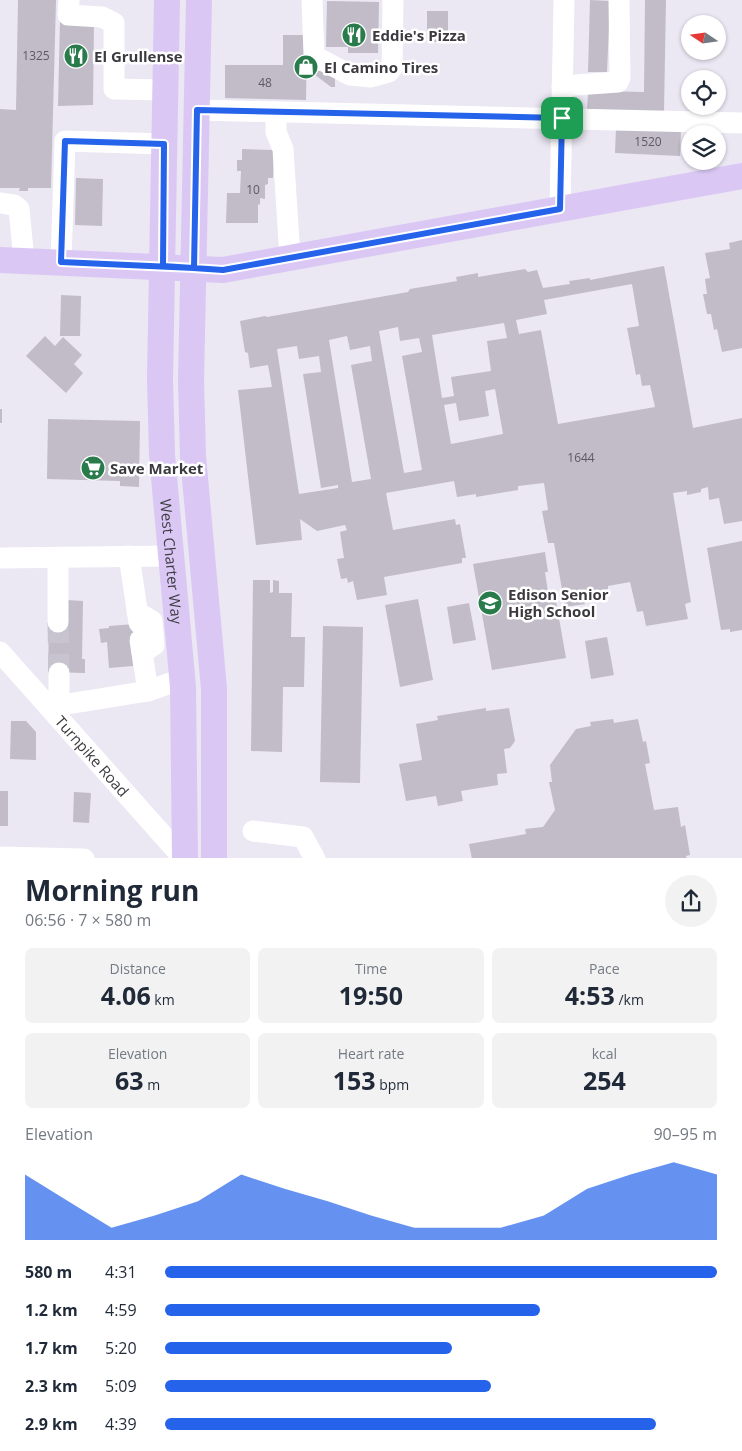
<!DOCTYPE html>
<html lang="en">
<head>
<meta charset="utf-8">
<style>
	body { margin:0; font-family:"Open Sans",sans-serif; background:#f2f2f3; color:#1f2937; height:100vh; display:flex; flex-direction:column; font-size:19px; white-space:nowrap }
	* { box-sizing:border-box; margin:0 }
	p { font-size:16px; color:#747a83 }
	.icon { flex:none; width:28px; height:28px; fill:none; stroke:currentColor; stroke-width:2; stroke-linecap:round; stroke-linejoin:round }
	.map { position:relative; height:858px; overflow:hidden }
	.sheet { display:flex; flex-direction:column; background:#fff; flex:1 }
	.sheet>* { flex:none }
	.needle { width:32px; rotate:283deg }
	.controls { position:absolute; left:681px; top:15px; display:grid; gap:10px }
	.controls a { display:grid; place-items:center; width:45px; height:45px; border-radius:50%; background:#fff; box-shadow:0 1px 4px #0004; font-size:25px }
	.pin { position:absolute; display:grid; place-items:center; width:42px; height:42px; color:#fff; margin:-21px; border-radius:10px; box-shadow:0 2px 8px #0006 }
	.round { display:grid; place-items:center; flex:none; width:52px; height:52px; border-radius:26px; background:#f2f2f3 }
	.summary { display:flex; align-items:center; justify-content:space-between; height:85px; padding:0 25px }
	h1 { font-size:28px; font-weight:700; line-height:38px }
	.figures { display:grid; grid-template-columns:repeat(3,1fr); gap:8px; height:85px; padding:5px 25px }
	.figures div { display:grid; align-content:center; border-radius:8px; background:#f2f2f3; text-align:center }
	.figures b { font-size:25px; font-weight:700 }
	.figures small { font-size:14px; font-weight:400 }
	.figures p { font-size:14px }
	.chart { height:140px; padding:10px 25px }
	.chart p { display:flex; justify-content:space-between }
	.chart svg { width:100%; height:90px; margin-top:5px; fill:#2563eb; opacity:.7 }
	ul { padding:0 25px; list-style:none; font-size:16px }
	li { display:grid; grid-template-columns:80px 60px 1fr; align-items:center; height:38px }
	li i { height:12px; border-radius:6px; background:#2563eb }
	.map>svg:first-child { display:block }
	.building { fill:#c1bcc8; fill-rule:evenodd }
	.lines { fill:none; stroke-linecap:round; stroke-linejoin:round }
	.minor-tunnel { stroke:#c8c4cf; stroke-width:21; stroke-dasharray:21 11; stroke-linecap:butt }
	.minor { stroke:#fff; stroke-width:21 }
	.major { stroke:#dac7f4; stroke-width:26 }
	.route-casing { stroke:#fff; stroke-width:10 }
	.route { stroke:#2563eb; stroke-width:6 }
	.labels { text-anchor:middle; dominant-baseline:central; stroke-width:5; stroke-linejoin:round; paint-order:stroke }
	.number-label { font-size:12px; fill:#5d5a61 }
	.poi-label { font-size:15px; font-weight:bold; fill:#3c3a3f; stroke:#fff; text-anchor:start }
	.street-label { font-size:15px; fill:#3c3a3f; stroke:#fff }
</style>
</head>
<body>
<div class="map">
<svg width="742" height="859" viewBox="0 0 742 859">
	<rect width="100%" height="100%" fill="#ebe7f3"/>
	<g class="building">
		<polygon points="18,0 56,0 51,188 28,188 28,191 19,191 20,188 0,188 0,109 16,110"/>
		<polygon points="590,0 610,1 607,72 588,72"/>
		<polygon points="645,0 666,0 664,112 587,110 588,93 599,91 644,92"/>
		<polygon points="327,1 379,2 378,53 348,53 348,47 326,47"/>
		<rect x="427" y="11" width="21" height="31"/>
		<polygon points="60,20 94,20 93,105 58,106"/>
		<polygon points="283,35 307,35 306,100 225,98 225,65 283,65"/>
		<polygon points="310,71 335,71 335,87 331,87"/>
		<polygon points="616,127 681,130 680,156 615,153"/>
		<polygon points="242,149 274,150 273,178 268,178 268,184 265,185 265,199 260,198 260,205 258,204 258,223 226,223 227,193 240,193 241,171 237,171 237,160 242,160"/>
		<polygon points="76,178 103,179 102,226 75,225"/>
		<polygon points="742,240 742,348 722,352 717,329 714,330 711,314 707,314 703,294 707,294 705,279 710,278 705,253 730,249 729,243"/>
		<path d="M664 266 693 428 742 418V521L724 524 719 498 709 500 708 487 701 489V492L687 495V491L673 493 691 602 685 604 688 619 646 626 643 611 637 612 630 582 608 586V589L583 594 585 604 565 607 554 543H548L542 511 548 510 544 483 518 486V490L476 497V494L457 497 454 481 386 493 393 530 455 519 456 525 460 524 466 558H462V563L384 577 387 595 357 600 353 581 348 583 347 578 341 579 337 559 344 558 340 532 347 530 345 525 317 531 300 519 302 540 256 545 238 390 272 387 268 365 250 368 248 353 245 352 240 321 265 316 267 317 408 292 410 289 457 281 456 277 478 273V277L525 269 528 272 537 270 543 288 570 284 569 281 590 278V280ZM632 284 639 326 627 328 636 375 640 374 642 386 650 385 655 407 558 424 541 330 519 334 516 320 547 314 544 300ZM504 323 507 338 487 341 491 371 451 377 454 396 442 398 432 335ZM398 327 400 341 419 338 422 352 402 356 422 470 404 473 379 331ZM347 336 350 350 370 346 372 361 351 365 371 479 352 482 329 340ZM297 346 299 359 319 356 321 372 303 374 321 488 338 485V488L299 494 277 349ZM495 389 503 434 451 444 444 405 456 403 459 421 489 416 485 391Z"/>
		<polygon points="61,295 81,296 80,336 60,336"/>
		<polygon points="45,336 55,346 63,337 82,355 74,364 83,373 66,393 26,356"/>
		<rect x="0" y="409" width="2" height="14"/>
		<polygon points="48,419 140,421 139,487 120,486 120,481 47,479"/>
		<polygon points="742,541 742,630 730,632 730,629 721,630 707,548"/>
		<polygon points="545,552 548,572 545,572 548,592 552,592 553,597 549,598 550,602 556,601 566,658 492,670 473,564"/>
		<polygon points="253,580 270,580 270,593 273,592 273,580 279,581 279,593 292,593 291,637 305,637 304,687 283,687 282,752 251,751"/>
		<polygon points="418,599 433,680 400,687 385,605"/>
		<polygon points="67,600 83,601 82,659 85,659 85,673 48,672 49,622"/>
		<polygon points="469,603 476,640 453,644 447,607"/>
		<polygon points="148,623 131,639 133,666 109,668 107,642 101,643 99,629 109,628 109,626"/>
		<polygon points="323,626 363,627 360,783 320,782"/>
		<polygon points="607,637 614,675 591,679 585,641"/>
		<polygon points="486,708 486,711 509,708 515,741 510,748 504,749 507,773 497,774 498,785 461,791 463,801 438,806 436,796 406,801 399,764 422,760 416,724 438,720 437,716"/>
		<polygon points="613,719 614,723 638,719 643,742 646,741 650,763 645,764 654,810 678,807 681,827 685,825 690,855 686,856 687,859 472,859 469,844 526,834 525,829 543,827 555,810 549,782 552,782 550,765 576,729 591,726 590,722"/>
		<polygon points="11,721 26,721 36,732 36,760 10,759"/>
		<rect x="0" y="791" width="8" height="35"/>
		<polygon points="74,792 91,793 89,823 73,822"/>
	</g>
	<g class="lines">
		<polyline class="minor-tunnel" points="58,622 59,673"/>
		<g class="minor">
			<polyline points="69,0 68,15 102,17 114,23 114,89 165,90"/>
			<polyline points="312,0 314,54 318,58 350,75 371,77 389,72 392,68 393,0"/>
			<polyline points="562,86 618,82 620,78 619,0"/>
			<polyline points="197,110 742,123"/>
			<polyline points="276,112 276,132 283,149 290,257"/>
			<polyline points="0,203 14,205 19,209 24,260"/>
			<polyline points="560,209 564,0"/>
			<polyline points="61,262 65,141 164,144"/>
			<polyline points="129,556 139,623"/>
			<polyline points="0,558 170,556"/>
			<polyline points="137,612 152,621 154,645 142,653"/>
			<polyline points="58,622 58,558"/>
			<polyline points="140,640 148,691"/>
			<path id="s1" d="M0 652 184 859"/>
			<polyline points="59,705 59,673"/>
			<polyline points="49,707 148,691 182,679"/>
			<polyline points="253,831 303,837 315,859"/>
			<polyline points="0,857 84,859"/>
		</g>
		<g class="major">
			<path id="s2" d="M167 0 160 379 162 455 183 687 185 859"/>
			<polyline points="199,0 191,381 193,456 214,689 214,859"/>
			<polyline points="0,260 223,270 742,176"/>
		</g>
	</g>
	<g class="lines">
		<defs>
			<polyline id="route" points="562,118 560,209 223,270 163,266 164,144 65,141 61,262 194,268 197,110 562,118"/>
		</defs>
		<use href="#route" class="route-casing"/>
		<use href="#route" class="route"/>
	</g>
	<defs>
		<symbol id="restaurant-disc" viewBox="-11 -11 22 22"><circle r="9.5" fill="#2a7b4b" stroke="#fff"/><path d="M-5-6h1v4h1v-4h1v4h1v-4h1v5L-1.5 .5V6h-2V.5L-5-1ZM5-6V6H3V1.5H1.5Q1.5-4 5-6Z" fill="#fff"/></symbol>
		<symbol id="shop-disc" viewBox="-11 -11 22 22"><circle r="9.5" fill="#2a7b4b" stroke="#fff"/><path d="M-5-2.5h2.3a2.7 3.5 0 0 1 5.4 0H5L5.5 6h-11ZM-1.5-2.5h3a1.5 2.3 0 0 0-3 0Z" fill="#fff"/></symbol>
		<symbol id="supermarket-disc" viewBox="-11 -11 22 22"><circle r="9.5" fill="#2a7b4b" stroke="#fff"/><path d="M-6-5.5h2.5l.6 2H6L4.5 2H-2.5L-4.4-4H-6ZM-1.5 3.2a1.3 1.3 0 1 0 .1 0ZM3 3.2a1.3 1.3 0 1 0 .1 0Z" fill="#fff"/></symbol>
		<symbol id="school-disc" viewBox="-11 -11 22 22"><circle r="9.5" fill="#2a7b4b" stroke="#fff"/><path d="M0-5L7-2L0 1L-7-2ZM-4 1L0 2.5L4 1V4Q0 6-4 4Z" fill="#fff"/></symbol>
	</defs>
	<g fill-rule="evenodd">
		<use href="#restaurant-disc" x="340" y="21" width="28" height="28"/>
		<use href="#restaurant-disc" x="62" y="42" width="28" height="28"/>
		<use href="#shop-disc" x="292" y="53" width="28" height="28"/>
		<use href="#supermarket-disc" x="79" y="454" width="28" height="28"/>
		<use href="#school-disc" x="476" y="589" width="28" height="28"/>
	</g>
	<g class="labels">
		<g class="number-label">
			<text x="36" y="55">1325</text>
			<text x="265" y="82">48</text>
			<text x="648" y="141">1520</text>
			<text x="253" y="189">10</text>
			<text x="581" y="457">1644</text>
		</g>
		<g class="poi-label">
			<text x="372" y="35">Eddie's Pizza</text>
			<text x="94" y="56">El Grullense</text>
			<text x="324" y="67">El Camino Tires</text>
			<text x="110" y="468">Save Market</text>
			<text x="508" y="594">Edison Senior<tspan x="508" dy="17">High School</tspan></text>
		</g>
		<g class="street-label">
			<text stroke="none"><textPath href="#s2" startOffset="562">West Charter Way</textPath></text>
			<text stroke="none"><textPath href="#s1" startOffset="139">Turnpike Road</textPath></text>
		</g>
	</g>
</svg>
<div class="controls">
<a><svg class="needle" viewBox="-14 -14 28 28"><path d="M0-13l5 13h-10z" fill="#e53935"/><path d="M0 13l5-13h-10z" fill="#747a83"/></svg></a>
<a><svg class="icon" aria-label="locate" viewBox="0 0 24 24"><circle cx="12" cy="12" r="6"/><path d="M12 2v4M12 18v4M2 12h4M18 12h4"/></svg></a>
<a><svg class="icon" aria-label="layers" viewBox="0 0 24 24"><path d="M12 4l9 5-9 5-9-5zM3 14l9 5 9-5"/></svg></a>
</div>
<div class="pin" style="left:562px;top:118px;background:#1e9e55"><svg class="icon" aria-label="arrive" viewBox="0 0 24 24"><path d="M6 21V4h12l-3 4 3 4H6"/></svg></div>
</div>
<section class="sheet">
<div class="summary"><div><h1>Morning run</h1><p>06:56 · 7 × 580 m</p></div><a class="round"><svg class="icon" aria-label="share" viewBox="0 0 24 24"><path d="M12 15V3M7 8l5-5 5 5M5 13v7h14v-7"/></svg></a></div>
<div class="figures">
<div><p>Distance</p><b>4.06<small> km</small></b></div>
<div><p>Time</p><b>19:50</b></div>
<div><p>Pace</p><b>4:53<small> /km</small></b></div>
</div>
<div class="figures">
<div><p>Elevation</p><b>63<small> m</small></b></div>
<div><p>Heart rate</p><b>153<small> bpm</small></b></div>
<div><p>kcal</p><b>254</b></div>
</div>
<div class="chart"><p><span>Elevation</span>90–95 m</p>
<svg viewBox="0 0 160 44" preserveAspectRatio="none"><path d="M0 44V12L10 25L20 38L30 32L40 25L50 12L60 19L70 25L80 32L90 38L100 38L110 38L120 32L130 19L140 12L150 6L160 12V44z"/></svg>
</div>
<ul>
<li><b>580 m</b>4:31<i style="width:100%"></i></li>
<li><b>1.2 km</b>4:59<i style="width:68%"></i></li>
<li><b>1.7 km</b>5:20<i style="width:52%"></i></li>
<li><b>2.3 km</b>5:09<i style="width:59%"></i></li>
<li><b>2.9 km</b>4:39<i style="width:89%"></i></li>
</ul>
</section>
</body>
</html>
